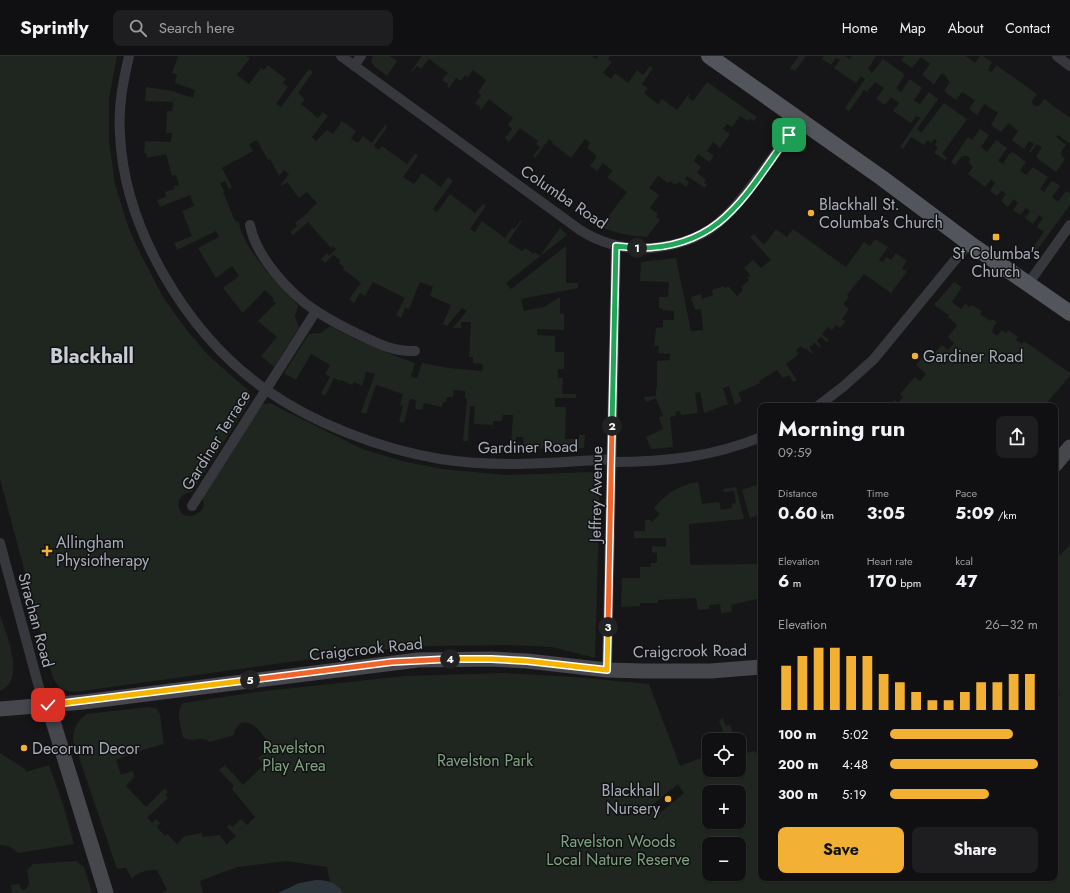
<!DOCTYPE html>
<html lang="en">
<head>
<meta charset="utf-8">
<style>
	body { margin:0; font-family:Jost,sans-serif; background:#1e1e20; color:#f1f3f6; height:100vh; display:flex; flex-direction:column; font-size:15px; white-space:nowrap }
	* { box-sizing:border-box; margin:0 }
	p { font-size:13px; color:#9c9d9f }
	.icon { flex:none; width:22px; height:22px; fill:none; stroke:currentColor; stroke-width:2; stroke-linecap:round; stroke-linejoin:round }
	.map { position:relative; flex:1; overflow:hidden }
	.panel { position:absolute; left:758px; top:347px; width:300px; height:478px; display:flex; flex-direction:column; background:#101012; border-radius:8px; box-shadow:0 1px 3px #0004,0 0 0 1px #303032 }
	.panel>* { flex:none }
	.tools { position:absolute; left:702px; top:677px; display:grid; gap:8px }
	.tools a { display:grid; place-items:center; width:44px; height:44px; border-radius:8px; background:#101012; box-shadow:0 1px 3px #0004,0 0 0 1px #303032; font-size:20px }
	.pin { position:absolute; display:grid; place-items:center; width:34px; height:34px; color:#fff; margin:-17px; border-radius:8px; box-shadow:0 2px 6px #0006 }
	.km { position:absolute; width:20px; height:20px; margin:-10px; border-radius:50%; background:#222; color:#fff; font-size:11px; line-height:20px; text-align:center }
	.round { display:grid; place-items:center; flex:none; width:42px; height:42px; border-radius:8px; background:#1e1e20 }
	.head { display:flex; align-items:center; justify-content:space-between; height:68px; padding:0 20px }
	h1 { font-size:22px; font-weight:700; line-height:30px }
	.figures { display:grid; grid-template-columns:repeat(3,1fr); gap:6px; height:68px; padding:4px 20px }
	.figures div { display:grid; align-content:center }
	.figures b { font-size:17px; font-weight:700 }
	.figures small { font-size:11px; font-weight:400 }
	.figures p { font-size:11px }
	.chart { height:112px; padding:8px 20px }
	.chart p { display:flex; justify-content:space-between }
	.chart svg { width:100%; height:72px; margin-top:4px; stroke:#f2b134; stroke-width:6 }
	.primary-button { display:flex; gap:8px; margin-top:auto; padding:8px 20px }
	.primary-button a { flex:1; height:46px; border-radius:8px; background:#f2b134; color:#111; font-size:16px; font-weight:700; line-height:46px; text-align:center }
	.primary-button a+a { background:#1e1e20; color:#f1f3f6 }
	ul { padding:0 20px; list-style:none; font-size:13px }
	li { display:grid; grid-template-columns:64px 48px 1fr; align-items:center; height:30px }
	li i { height:10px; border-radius:5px; background:#f2b134 }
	header { display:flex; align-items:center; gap:24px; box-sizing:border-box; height:56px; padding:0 20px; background:#101012; border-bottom:1px solid #303032 }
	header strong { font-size:19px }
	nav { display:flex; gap:22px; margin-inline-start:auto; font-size:14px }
	.search { width:280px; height:36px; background:#1e1e20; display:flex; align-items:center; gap:10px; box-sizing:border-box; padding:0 14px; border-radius:8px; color:#9c9d9f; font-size:15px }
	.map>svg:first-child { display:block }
	.green { fill:#1e261f; fill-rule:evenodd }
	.water { fill:#2c353c }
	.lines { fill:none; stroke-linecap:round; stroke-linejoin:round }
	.street { stroke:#37383d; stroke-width:10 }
	.secondary { stroke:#45474d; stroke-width:15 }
	.primary { stroke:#53555c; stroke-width:16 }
	.split-1-casing { stroke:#fff; stroke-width:8 }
	.split-2-casing { stroke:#fff; stroke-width:8 }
	.split-3-casing { stroke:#fff; stroke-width:8 }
	.split-4-casing { stroke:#fff; stroke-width:8 }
	.split-5-casing { stroke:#fff; stroke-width:8 }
	.split-6-casing { stroke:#fff; stroke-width:8 }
	.split-1 { stroke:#22a559; stroke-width:5 }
	.split-2 { stroke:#22a559; stroke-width:5 }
	.split-3 { stroke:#f0652b; stroke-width:5 }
	.split-4 { stroke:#f5b400; stroke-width:5 }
	.split-5 { stroke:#f0652b; stroke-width:5 }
	.split-6 { stroke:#f5b400; stroke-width:5 }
	.poi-dot { fill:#f2b134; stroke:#111113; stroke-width:1.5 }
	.labels { text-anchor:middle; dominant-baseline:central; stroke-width:3; stroke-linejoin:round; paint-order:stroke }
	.street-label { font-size:16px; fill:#a8adb8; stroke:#111113 }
	.poi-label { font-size:16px; fill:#a8adb8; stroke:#111113; text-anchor:start }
	.park-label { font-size:16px; fill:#7fa381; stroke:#111113 }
	.district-label { font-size:20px; font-weight:bold; fill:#c9ccd4; stroke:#111113 }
</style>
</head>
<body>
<header>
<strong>Sprintly</strong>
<div class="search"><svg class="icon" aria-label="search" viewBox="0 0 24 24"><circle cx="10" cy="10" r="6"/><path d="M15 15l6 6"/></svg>Search here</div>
<nav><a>Home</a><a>Map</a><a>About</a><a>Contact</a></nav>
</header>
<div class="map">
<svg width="1070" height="837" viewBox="0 0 1070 837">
	<rect width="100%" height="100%" fill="#161618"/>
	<g class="green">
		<path d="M0 0H117L109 43V84L115 128 128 170 137 191 163 241 186 273 209 300 249 335 251 341 250 345 192 436C168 438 179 474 202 454L204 449 202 441 261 351 263 348 270 347 362 393 402 405 442 413 506 419 590 416C596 417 599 419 600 426L595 602 552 591 508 589 433 590 376 594 75 636C63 635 59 633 53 622L0 423Z"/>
		<path d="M178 0H246L250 2 237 19 249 28 261 12 264 14 268 9 286 23 283 27 288 31 276 48 281 51 309 13 313 16 298 37 305 43 301 48 318 62 323 56 328 60 312 81 316 85 327 74 333 78 342 65 356 75 351 83 358 87 363 80 372 87 385 69 387 71 374 90 379 94 382 90 407 108 415 97 418 100 403 121 414 128 422 117 441 131 448 121 453 125 433 153 437 156 450 138 475 157 483 148 486 150 470 173 475 176 482 165 505 182 512 172 514 173 521 164 522 165 508 186 522 195 525 192 534 198 535 196 540 200 560 172 567 179 506 227 511 233 566 190V227H578V232L521 243 524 255 544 251 560 241V257L564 258V274L537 273V279L555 280V296H564V313H558V322H563L562 338H576V342H555V351H566L565 383H574V382H579V379H585L584 392 524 393 523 381H516V389L511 388 513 359H503L502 365H493V369L474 368 475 351 470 350 468 385H463L467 343 465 342V335L454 334 453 341H447L446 346H443L442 351 424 347 422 354 415 353 416 345 413 343H410L404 367 399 366 403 350 400 349 403 338 376 329 366 358 361 356 375 318 366 316 362 330 354 326 352 329 341 324 340 325 334 322 325 340 321 337 330 321 325 318 330 309 311 298 296 324 284 317 309 278 321 277 330 270C358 285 385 297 415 307L411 321 417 322 422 307 448 312 482 315 483 308 473 307V301H469L471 266H461V272H453L467 255 462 252 447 270 443 268 451 249 430 240 433 231 420 226 409 253 405 252 401 262 396 259 405 242 373 226 365 240 360 237 354 247 349 243 361 227 343 213 344 211 339 207 340 204 333 199 325 207 321 203 327 197 329 200 336 193 333 190 331 192 308 166 293 179 290 176 297 170 295 167 310 155 309 154 317 147 307 136 299 142 287 126 282 130 281 129 289 118 284 114 279 120 270 103 268 104 257 84 249 88 253 95 222 112 232 131 229 133 225 125 220 127 224 135 223 136 235 165 239 166C241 190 280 232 298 249L295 261 299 271 274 311 261 300 277 281 258 265 276 247 272 245 274 243 265 234 243 257 223 232 239 220 232 210 216 222 198 192 219 181 216 175 177 194 174 187 192 180 182 155 194 150 190 139 160 151 157 144 166 141 165 136 175 133 174 130 179 129 176 119 172 120 166 98 147 102 146 97H144L145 85 171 86 172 77H166L167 55H172L173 46 145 45 146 31 172 35 193 42 195 34 175 27 177 18 172 17Z"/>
		<polygon points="373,0 390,0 397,5 387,20 374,10 371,5"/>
		<path d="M422 0H592L596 3 598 0H610L608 3 612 6 603 17 611 23 615 17 628 27 637 14 643 19 650 10 653 12 642 28 648 32 644 37 658 48 662 43 677 54 689 38 690 39 688 41 693 45 707 26 757 61 754 65 750 63 748 65 740 60 732 71 727 68 723 73 730 78 720 92 713 86 707 95 714 100 709 106 698 98 694 105 701 111 697 117 706 124 704 127 707 129 705 132 687 120 685 123 689 126 686 131 679 126 675 129 670 125 668 127 658 120 649 132 659 139 650 152 658 158 656 161 660 164 647 181C630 180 616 177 600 171L627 136 607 121 613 115 603 107 597 115 590 110 597 100 587 92 590 87 585 83 571 102 556 90 552 88 553 86 549 83 535 102 533 100 540 91 536 88 538 85 520 72 509 86 505 82 512 73 508 69 513 62 489 43 481 54 479 53 481 51 475 47 481 39 478 37 486 24 473 14 468 21 465 19 461 25 456 22 449 32 447 30 448 28 442 24 448 17 429 3 421 13 417 10 412 16 411 15Z"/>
		<polygon points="799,0 806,0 795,15 790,12"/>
		<polygon points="824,0 845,0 849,3 852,0 876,0 868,13 872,17 883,3 904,18 903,22 896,32 901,36 910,23 922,32 914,44 920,48 929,36 938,43 917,73 921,77 944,47 967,63 942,98 947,102 945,104 934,97 938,92 935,89 937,85 934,83 931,87 928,84 924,89 911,81 903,93 900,91 920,62 916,60 911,67 893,55 899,47 891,41 885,49 876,43 884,32 875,26 867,36 864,34 849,55 845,52 865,23 861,20 856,27 834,12 840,4 836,2 831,9 822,3"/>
		<polygon points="905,0 966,0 975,7 980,0 983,0 992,6 988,14 992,16 996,9 1037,38 1032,45 1034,50 1039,50 1044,43 1070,62 1070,88 1058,79 1056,81 1066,89 1061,96 1062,100 1065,103 1056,116 1037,102 1037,99 1042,91 1037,88 1031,96 1029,96 1034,88 1029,85 1024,93 1012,84 1018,75 1009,67 1001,76 991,69 998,57 984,48 977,59 969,53 975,44 962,36 956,44 944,35 950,26 947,23 947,21 942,17 934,28 922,19 930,8 921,1 912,12 901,4"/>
		<polygon points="980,73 989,79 981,91 987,96 996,84 1007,92 998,105 1003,108 1009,98 1013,96 1026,106 1020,115 1026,119 1033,111 1048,121 1040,133 1044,136 1050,127 1053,125 1060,130 1052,141 1058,146 1066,135 1070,137 1070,149 1035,197 1031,194 1044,176 1037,171 1043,162 1039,159 1033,168 1025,162 1030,155 1026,152 1020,159 1013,154 1018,147 1014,143 1008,151 1001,145 1006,138 1001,135 997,140 990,135 995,127 991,124 985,131 968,118 973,111 969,107 970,103 968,100 962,100 955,109 951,106 968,81 972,84"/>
		<polygon points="776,173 787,181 793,173 846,211 864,186 870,190 875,183 888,191 879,204 883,206 886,201 891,204 896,197 907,205 902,212 907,216 891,237 864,218 847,239 849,241 843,248 849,253 842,263 846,265 840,272 836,269 832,274 828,271 822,278 829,284 827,286 821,281 817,284 821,291 820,292 815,287 809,291 813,297 812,298 806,292 804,293 801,290 796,294 798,297 798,299 786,308 797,324 793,326 789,319 783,322 777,314 759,325 760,327 738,337 742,345 735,349 729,330 723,332 728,349 725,349 704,357 700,336 695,337 698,357 681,359 680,355 675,356 676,360 670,361 673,391 651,393 646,381 663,373 659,361 663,360 656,342 646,346 644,341 656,340 656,332 657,331 657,305 670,304 670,298 658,297 659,290 654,290 656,272 663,271 663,264 674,264 674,255 663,254 663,253 659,252 659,241 668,241 669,226 640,225 641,206 676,202 691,275 703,274 701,253 695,254 691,241 701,238 702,243 713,239 712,234 724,230 725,233 728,230 737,240 743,234 741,231 749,224 747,221 751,220 744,212 753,204 761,212 771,204 750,181 754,178 764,189"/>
		<polygon points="954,226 962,231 952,246 961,253 965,248 970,251 972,249 982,255 980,258 990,265 992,263 997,266 993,272 992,276 997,280 1002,274 1006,277 1008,274 1018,281 1016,284 1022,288 1024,285 1070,317 1070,320 1044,350 889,350 895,344 898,347 903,341 900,338 915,321 920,325 926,318 916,309 927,295 933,299 942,289 948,294 954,287 948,281 957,269 948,261 949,259 934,249"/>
		<path d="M698 426 702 448 719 446 721 454 732 452V448L736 447 734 435 724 436 723 433 736 431 744 463 689 468 690 509 761 508V542L731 549 732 556 721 557 720 548 709 549V553L698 554 696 542 658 544V547H640V550L621 551 622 522H640V511H651V507H655L657 506V497L652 496V490L666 491V482H634V475H645V465L648 463 652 466 660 458 654 452C667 437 677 430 698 426Z"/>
		<polygon points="759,428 761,434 761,458 750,462 742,434"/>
		<path d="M1070 489V837H332L327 811 286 805 237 811 205 823 200 825 203 837H162L167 834 157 814C148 814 138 815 132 823L126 812 117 813 73 684C73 672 77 665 87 658L149 651 157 653 160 658 164 688 139 695 116 704 121 719 133 715 134 721 126 730 146 751 165 732 168 736 165 739 168 742 147 762 152 767 156 763 160 767 157 771 165 780 167 778 177 788 185 780 202 777V781L219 779 227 788 236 780 227 771 230 768 232 771 241 763 247 769 255 761 232 733 234 730 219 714 225 709 243 729 264 709 258 702 271 690C264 681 252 661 240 668 236 671 235 674 234 679L210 686C200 678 192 688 183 681 181 671 175 655 183 647L265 635 405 620 505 617 574 621 649 628 680 710 706 700 704 691 709 689V714H739V694L741 698 755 695 756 697 761 695V822H1055V659L1057 656 1055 651V643L1059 642 1060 638 1055 625V495L1060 499ZM678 728 684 737 660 757 656 753 649 758 646 754ZM709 736H739V766H709ZM709 788H739V818H709Z"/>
		<path d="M0 559C6 578 27 624 0 635Z"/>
		<polygon points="723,662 726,670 730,669 735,684 726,684 719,664"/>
		<path d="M0 697 25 713 26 716 49 709 63 748 74 788 18 797C12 791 8 789 0 789Z"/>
		<polygon points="77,805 78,807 84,811 92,837 12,837 11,829 19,828 21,833 24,834 27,832 29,827 27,814 33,808"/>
	</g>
	<path class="water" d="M317 824C329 824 337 827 343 837H278L299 827Z"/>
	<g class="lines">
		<g class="street">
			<path d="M129 0C123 26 118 51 120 78 124 173 187 278 265 333 314 368 381 393 440 403 499 412 553 407 612 403"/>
			<path d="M341 0 580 174C602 188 626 194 652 192 708 186 727 163 759 120 773 101 786 83 800 64"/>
			<polyline points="1057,0 1070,10"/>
			<polyline points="354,10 361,0"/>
			<path d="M250 169C256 201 290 238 316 255 330 264 345 272 360 279 378 288 395 296 415 295"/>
			<polyline points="1028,228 1070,169"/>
			<polyline points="818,350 844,330 874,303 969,187"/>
			<path d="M612 406C664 406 713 401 761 381"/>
			<polyline points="192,450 316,255"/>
			<polyline points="0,487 44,650"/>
			<polyline points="607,614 616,190"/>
		</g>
		<g class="secondary">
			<polyline points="1055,409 1070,391"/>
			<polyline points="48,649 106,837"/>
			<polyline points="0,653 83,646 418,604 491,603 527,605 607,614 644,615 711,615 761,611"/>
		</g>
		<polyline class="primary" points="709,0 882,122 969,187 1070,257"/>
	</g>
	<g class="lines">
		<defs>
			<path id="split-1" d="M637 192C721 193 745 139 789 79"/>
			<polyline id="split-2" points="612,370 616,190 637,192"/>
			<polyline id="split-3" points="608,571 612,370"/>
			<polyline id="split-4" points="450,603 491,603 527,605 607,614 608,571"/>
			<polyline id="split-5" points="250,624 392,606 450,603"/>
			<polyline id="split-6" points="48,649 250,624"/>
		</defs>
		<use href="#split-1" class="split-1-casing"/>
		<use href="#split-2" class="split-2-casing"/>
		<use href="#split-3" class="split-3-casing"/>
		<use href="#split-4" class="split-4-casing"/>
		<use href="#split-5" class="split-5-casing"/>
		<use href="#split-6" class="split-6-casing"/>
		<use href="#split-1" class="split-1"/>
		<use href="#split-2" class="split-2"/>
		<use href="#split-3" class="split-3"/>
		<use href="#split-4" class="split-4"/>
		<use href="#split-5" class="split-5"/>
		<use href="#split-6" class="split-6"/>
	</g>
	<g class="poi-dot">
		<circle cx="811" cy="157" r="4"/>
		<rect x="992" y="177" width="8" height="8" rx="2"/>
		<circle cx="915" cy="300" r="4"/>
		<path d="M45 489h4v4h4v4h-4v4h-4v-4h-4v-4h4z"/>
		<circle cx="24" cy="692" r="4"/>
		<circle cx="668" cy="743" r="4"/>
	</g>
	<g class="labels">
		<g class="street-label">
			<text transform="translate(564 141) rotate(34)">Columba Road</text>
			<text transform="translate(216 384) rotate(-58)">Gardiner Terrace</text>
			<text transform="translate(528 391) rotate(-1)">Gardiner Road</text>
			<text transform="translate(596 438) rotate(-89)">Jeffrey Avenue</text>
			<text transform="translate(36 564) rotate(75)">Strachan Road</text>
			<text transform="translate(366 593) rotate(-6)">Craigcrook Road</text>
			<text transform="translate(690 595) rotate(-1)">Craigcrook Road</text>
		</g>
		<g class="poi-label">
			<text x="819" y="148">Blackhall St.<tspan x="819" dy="18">Columba's Church</tspan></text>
			<text x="996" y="197" text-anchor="middle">St Columba's<tspan x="996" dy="18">Church</tspan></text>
			<text x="923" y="300">Gardiner Road</text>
			<text x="56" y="486">Allingham<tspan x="56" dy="18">Physiotherapy</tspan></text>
			<text x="32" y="692">Decorum Decor</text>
			<text x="660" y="734" text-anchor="end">Blackhall<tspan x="660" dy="18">Nursery</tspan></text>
		</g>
		<g class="park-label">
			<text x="294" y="691">Ravelston<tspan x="294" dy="18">Play Area</tspan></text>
			<text x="485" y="704">Ravelston Park</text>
			<text x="618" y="785">Ravelston Woods<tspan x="618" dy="18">Local Nature Reserve</tspan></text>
		</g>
		<g class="district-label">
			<text x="92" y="300">Blackhall</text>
		</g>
	</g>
</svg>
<div class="tools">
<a><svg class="icon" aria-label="locate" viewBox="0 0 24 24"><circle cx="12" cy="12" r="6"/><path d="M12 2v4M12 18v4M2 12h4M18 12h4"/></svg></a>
<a>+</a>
<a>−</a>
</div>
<div class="pin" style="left:789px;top:79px;background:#1e9e55"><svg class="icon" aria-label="arrive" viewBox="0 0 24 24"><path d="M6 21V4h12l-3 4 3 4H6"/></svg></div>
<div class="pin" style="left:48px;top:649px;background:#d93025"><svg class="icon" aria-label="check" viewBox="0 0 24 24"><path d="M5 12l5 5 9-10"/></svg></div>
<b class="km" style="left:637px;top:192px">1</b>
<b class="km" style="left:612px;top:370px">2</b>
<b class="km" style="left:608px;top:571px">3</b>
<b class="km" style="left:450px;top:603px">4</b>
<b class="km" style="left:250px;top:624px">5</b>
<section class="panel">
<div class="head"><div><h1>Morning run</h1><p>09:59</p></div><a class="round"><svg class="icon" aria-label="share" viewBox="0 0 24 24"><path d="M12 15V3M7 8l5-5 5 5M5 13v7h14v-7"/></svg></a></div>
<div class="figures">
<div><p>Distance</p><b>0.60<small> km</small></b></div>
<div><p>Time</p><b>3:05</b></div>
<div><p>Pace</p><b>5:09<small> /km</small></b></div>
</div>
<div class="figures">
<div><p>Elevation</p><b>6<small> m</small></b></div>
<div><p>Heart rate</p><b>170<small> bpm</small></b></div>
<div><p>kcal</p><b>47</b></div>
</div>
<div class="chart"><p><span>Elevation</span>26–32 m</p>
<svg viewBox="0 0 160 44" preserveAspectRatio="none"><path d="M5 44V17M15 44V11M25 44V6M35 44V6M45 44V11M55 44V11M65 44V22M75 44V27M85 44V33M95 44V38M105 44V38M115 44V33M125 44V27M135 44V27M145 44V22M155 44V22"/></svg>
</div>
<ul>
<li><b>100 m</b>5:02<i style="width:83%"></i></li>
<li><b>200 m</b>4:48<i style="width:100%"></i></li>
<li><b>300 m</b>5:19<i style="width:67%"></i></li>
</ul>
<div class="primary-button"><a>Save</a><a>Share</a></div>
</section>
</div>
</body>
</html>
